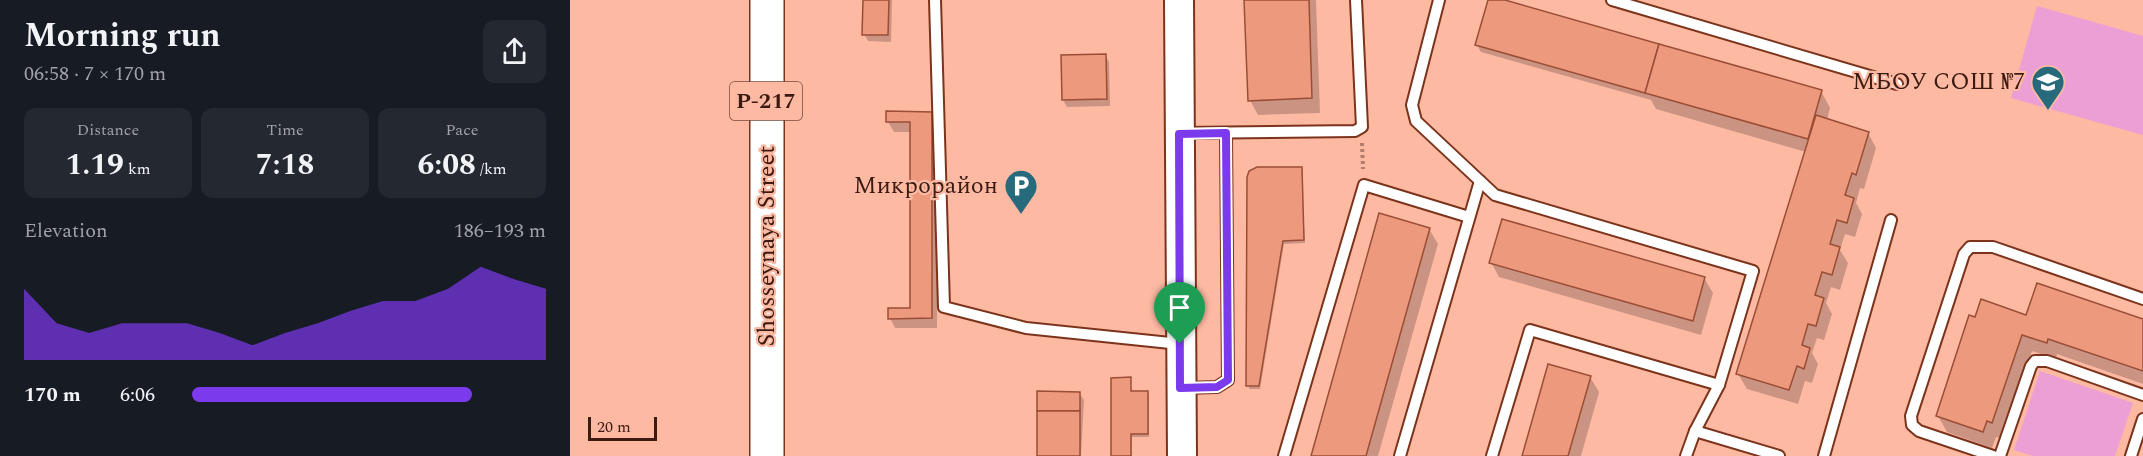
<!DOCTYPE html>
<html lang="en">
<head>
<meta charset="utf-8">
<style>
	body { margin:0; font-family:Spectral,serif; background:#242831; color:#f1f3f6; height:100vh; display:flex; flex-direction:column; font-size:22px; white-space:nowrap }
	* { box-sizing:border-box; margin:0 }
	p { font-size:20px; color:#9ea1a6 }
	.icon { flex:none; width:33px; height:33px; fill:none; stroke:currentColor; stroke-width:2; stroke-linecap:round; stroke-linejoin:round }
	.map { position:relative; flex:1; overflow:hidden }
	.side { display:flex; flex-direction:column; background:#171b24; width:570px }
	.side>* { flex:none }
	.scale { position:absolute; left:18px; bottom:15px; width:69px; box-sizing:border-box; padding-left:6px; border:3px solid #3b1b11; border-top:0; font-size:16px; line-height:21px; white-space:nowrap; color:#3b1b11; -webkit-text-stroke:4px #feb9a3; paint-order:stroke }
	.pin { position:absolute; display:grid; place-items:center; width:51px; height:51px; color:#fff; margin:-62px -26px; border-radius:50% 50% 50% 0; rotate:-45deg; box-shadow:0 0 6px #0007 }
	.pin .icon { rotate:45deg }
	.round { display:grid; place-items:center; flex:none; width:63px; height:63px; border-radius:12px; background:#242831 }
	.head { display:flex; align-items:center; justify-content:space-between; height:102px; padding:0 24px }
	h1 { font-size:33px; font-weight:700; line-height:45px }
	.figures { display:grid; grid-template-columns:repeat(3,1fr); gap:9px; height:102px; padding:6px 24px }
	.figures div { display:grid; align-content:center; border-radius:12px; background:#242831; text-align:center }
	.figures b { font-size:30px; font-weight:700 }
	.figures small { font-size:16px; font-weight:400 }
	.figures p { font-size:16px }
	.chart { height:168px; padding:12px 24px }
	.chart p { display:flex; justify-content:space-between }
	.chart svg { width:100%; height:108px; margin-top:6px; fill:#7c3aed; opacity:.7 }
	ul { padding:0 24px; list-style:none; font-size:20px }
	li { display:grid; grid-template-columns:96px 72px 1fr; align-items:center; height:45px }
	li i { height:15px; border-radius:8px; background:#7c3aed }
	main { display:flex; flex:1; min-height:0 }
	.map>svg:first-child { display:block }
	.green { fill:#eb9fd4 }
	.shadow { fill:#0003 }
	.building { fill:#ed997e; stroke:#9a4e36; stroke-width:1.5 }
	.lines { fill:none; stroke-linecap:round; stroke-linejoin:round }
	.lane-casing { stroke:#7c331b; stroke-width:14 }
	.secondary-casing { stroke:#7c331b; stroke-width:32 }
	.highway-casing { stroke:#7c331b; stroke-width:36 }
	.path { stroke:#b27c6a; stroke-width:4; stroke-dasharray:3 3; stroke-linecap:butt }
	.lane { stroke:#fff; stroke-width:10 }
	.secondary { stroke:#fff; stroke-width:28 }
	.highway { stroke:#fff; stroke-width:33 }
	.route-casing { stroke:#fff; stroke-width:12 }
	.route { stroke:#7c3aed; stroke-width:8 }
	.labels { text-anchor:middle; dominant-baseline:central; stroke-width:4.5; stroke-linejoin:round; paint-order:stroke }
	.shield { fill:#feb9a3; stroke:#764a3d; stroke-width:1.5 }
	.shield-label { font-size:22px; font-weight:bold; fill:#3b1b11 }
	.poi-label { font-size:24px; fill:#3b1b11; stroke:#feb9a3; text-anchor:end }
	.street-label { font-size:24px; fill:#3b1b11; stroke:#feb9a3 }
</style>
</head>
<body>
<main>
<section class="side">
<div class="head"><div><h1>Morning run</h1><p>06:58 · 7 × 170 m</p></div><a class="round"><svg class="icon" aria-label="share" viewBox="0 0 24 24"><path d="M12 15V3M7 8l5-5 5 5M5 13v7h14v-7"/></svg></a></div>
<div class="figures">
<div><p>Distance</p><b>1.19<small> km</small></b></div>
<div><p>Time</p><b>7:18</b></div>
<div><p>Pace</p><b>6:08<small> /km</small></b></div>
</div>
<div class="chart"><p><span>Elevation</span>186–193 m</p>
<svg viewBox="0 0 160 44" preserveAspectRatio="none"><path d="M0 44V15L10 29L20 33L30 29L40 29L50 29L60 33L70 38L80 33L90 29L100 24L110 20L120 20L130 15L140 6L150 11L160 15V44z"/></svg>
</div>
<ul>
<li><b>170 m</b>6:06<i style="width:79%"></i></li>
</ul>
</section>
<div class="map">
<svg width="1573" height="456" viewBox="0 0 1573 456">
	<rect width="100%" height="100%" fill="#feb9a3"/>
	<g class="green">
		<polygon points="1467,6 1573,36 1573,135 1441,98"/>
		<polygon points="1470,371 1563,403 1545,456 1463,456 1444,450"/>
	</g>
	<g class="shadow">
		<polygon points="294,0 322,0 321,42 298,41 294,34"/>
		<polygon points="676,0 746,0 750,113 688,115 680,100"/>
		<polygon points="920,0 930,0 1251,91 1260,108 1257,120 1298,133 1306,148 1294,189 1290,188 1286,203 1292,214 1285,237 1275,234 1270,250 1278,263 1270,290 1261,287 1256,303 1262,314 1254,340 1247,338 1242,353 1248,364 1242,383 1235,381 1228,404 1177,389 1168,374 1236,152 1086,109 1081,100 911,52 907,45"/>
		<polygon points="535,55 539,62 540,106 497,107 493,100"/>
		<polygon points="361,113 367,123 367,328 325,328 320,318 341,310 341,132 324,132 318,122"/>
		<polygon points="731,169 735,243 714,244 690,389 679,389 678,177"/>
		<polygon points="859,229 868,244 808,456 742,456"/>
		<polygon points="921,262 1134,278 1143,293 1131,335 929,277"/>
		<polygon points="1457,317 1573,320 1573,384 1487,354 1486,359 1462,351 1432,438 1426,437 1422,448 1377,432 1368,416 1406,319"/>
		<polygon points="1020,377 1029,392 1011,456 953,456"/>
		<polygon points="560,379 562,393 578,393 579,396 579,437 562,437 562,456 542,456"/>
		<polygon points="509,393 514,400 511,456 468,456"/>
	</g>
	<g class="building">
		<polygon points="293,0 319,0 318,35 292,35"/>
		<polygon points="674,0 739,0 742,98 678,101"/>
		<polygon points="918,0 935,0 1089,44 1075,93 905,45"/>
		<polygon points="1089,44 1252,90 1238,139 1075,93"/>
		<polygon points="536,54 537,99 492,100 491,55"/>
		<polygon points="316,111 362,112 362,318 318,319 318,308 340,308 340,122 316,122"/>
		<polygon points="1246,115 1299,132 1286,175 1282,173 1275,195 1284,198 1277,223 1267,220 1260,244 1270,247 1262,275 1252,272 1245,295 1254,298 1246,326 1238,324 1232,345 1240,348 1234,369 1227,366 1219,390 1166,374"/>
		<polygon points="687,167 732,167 734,240 713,241 689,386 676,386 677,177 679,171"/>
		<polygon points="809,213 860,228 796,456 741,456"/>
		<polygon points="932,219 1135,277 1123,321 919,263"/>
		<polygon points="1467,283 1573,319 1573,371 1478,339 1477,343 1452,335 1422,423 1417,421 1413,432 1366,416 1399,315 1405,317 1411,299 1456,315"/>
		<polygon points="978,364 1021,376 998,456 952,456"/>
		<polygon points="561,377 561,391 578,391 578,434 561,434 561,456 541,456 541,378"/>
		<polygon points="467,391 510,392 510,411 467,411"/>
		<rect x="467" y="411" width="43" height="45"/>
	</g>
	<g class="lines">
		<defs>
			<g id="lane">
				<polyline points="365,0 374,307 456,328 610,344"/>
				<polyline points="869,0 842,105 846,121 925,195 1183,271 1149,385 1125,431 1116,456"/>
				<polyline points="1042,0 1327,84"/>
				<polyline points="610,133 785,131 792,127 786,0"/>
				<polyline points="614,388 647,387 658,380 656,133"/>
				<polyline points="1125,431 1209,456"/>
				<polyline points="714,456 794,185 899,217"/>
				<polyline points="830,456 910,181"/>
				<polyline points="922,456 960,330 1149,385"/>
				<polyline points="1254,456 1321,220"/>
				<polyline points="1423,456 1349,431 1342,425 1341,416 1394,254 1400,247 1423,247 1573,299"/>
				<polyline points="1430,456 1461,366 1465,361 1477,361 1573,395"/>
				<polyline points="1561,456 1573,419"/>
			</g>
			<polyline id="secondary" points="609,0 612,456"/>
			<polyline id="highway" points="197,0 197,456"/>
		</defs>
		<use href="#lane" class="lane-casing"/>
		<use href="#secondary" class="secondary-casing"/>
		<use href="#highway" class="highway-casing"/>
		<polyline class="path" points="792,143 793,169"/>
		<use href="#lane" class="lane"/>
		<use href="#secondary" class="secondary"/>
		<use href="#highway" class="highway"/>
	</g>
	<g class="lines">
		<defs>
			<polygon id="route" points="656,133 658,380 647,387 610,388 609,134"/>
		</defs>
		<use href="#route" class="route-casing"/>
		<use href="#route" class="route"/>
	</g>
	<defs>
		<symbol id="school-pin" viewBox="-11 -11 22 30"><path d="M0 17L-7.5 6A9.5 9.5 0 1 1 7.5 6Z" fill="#276a7c" stroke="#feb9a3"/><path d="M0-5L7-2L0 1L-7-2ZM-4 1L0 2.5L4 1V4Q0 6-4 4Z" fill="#fff"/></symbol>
		<symbol id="parking-pin" viewBox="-11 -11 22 30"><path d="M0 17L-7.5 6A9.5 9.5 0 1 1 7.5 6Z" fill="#276a7c" stroke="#feb9a3"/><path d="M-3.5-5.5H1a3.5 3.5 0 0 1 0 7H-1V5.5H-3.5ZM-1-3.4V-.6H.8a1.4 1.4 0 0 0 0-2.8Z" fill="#fff"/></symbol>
	</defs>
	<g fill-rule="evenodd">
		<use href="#school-pin" x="1459" y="63" width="38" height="52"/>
		<use href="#parking-pin" x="432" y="167" width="38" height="52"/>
	</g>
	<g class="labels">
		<rect class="shield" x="160" y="82" width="72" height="38" rx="4.5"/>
		<g class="shield-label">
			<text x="196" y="101">Р-217</text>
		</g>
		<g class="poi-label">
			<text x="1455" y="82">МБОУ СОШ №7</text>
			<text x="428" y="186">Микрорайон</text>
		</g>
		<g class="street-label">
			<text transform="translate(197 246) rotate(-90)">Shosseynaya Street</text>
		</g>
	</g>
</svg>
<div class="scale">20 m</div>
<div class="pin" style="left:610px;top:344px;background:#1e9e55"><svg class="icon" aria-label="arrive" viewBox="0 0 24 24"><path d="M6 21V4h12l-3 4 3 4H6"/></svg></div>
</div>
</main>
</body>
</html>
